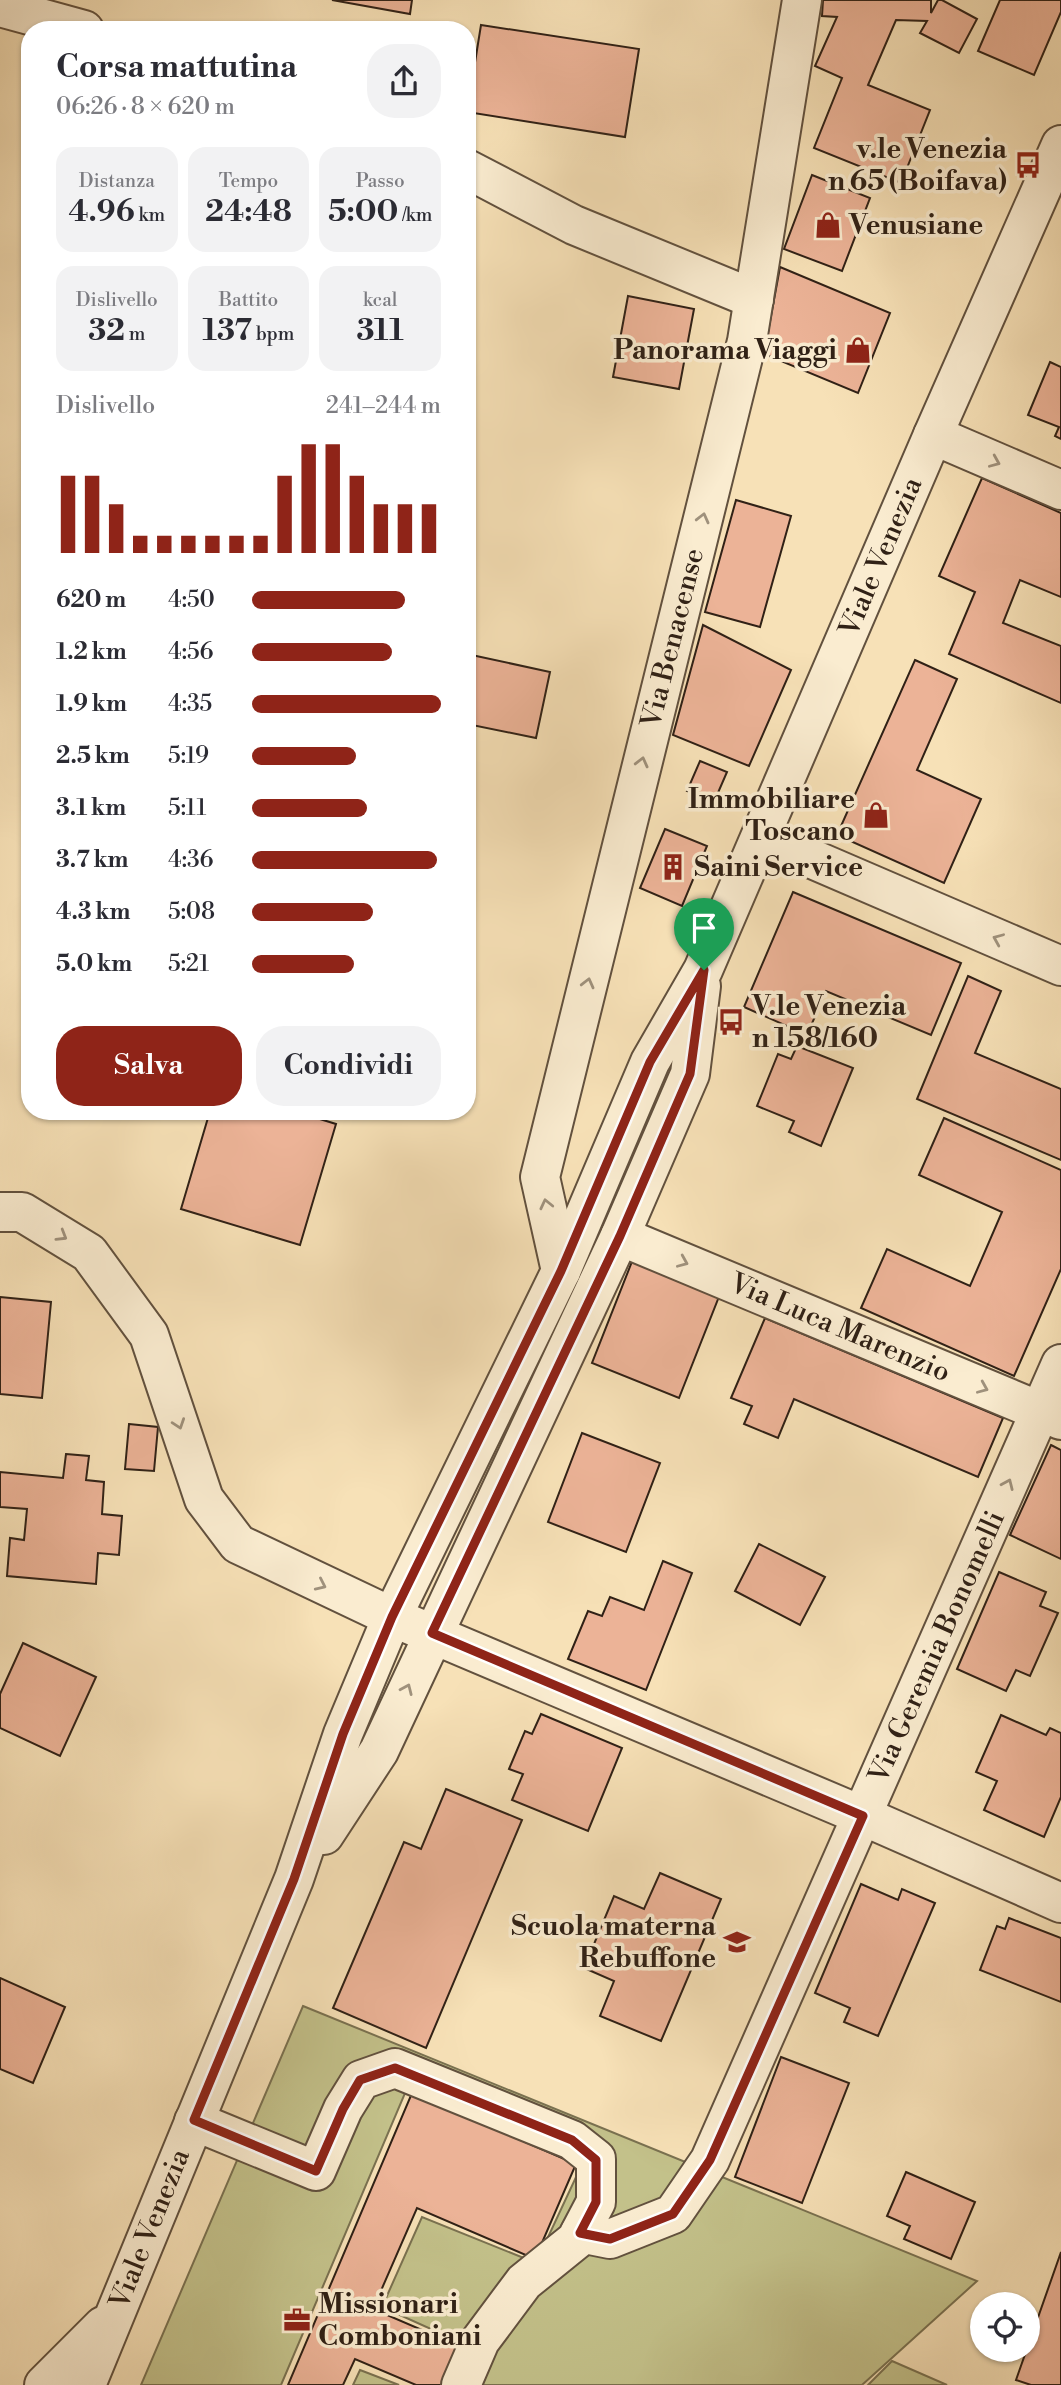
<!DOCTYPE html>
<html lang="it">
<head>
<meta charset="utf-8">
<style>
	body { margin:0; font-family:"Libre Bodoni",serif; background:#f2f2f3; color:#2b2b33; height:100vh; display:flex; flex-direction:column; font-size:26px; white-space:nowrap }
	* { box-sizing:border-box; margin:0 }
	p { font-size:23px; color:#7c7c81 }
	.icon { flex:none; width:38px; height:38px; fill:none; stroke:currentColor; stroke-width:2; stroke-linecap:round; stroke-linejoin:round }
	.map { position:relative; flex:1; overflow:hidden }
	.side { position:absolute; left:21px; top:21px; width:455px; height:1099px; display:flex; flex-direction:column; background:#fff; border-radius:28px; box-shadow:0 2px 5px #0004 }
	.side>* { flex:none }
	.tools { position:absolute; left:970px; top:2292px; display:grid; gap:14px }
	.tools a { display:grid; place-items:center; width:70px; height:70px; border-radius:50%; background:#fff; box-shadow:0 2px 5px #0004; font-size:35px }
	.pin { position:absolute; display:grid; place-items:center; width:60px; height:60px; color:#fff; margin:-72px -30px; border-radius:50% 50% 50% 0; rotate:-45deg; box-shadow:0 0 7px #0007 }
	.pin .icon { rotate:45deg }
	.round { display:grid; place-items:center; flex:none; width:74px; height:74px; border-radius:28px; background:#f2f2f3 }
	.overview { display:flex; align-items:center; justify-content:space-between; height:119px; padding:0 35px }
	h1 { font-size:32px; font-weight:800; line-height:52px }
	.figures { display:grid; grid-template-columns:repeat(3,1fr); gap:10px; height:119px; padding:7px 35px }
	.figures div { display:grid; align-content:center; border-radius:18px; background:#f2f2f3; text-align:center }
	.figures b { font-size:30px; font-weight:800 }
	.figures small { font-size:19px; font-weight:400 }
	.figures p { font-size:19px }
	.chart { height:196px; padding:14px 35px }
	.chart p { display:flex; justify-content:space-between }
	.chart svg { width:100%; height:126px; margin-top:7px; stroke:#8f2418; stroke-width:6 }
	.primary-button { display:flex; gap:14px; margin-top:auto; padding:14px 35px }
	.primary-button a { flex:1; height:80px; border-radius:28px; background:#8f2418; color:#fff; font-size:28px; font-weight:800; line-height:80px; text-align:center }
	.primary-button a+a { background:#f2f2f3; color:#2b2b33 }
	ul { padding:0 35px; list-style:none; font-size:23px }
	li { display:grid; grid-template-columns:112px 84px 1fr; align-items:center; height:52px }
	li i { height:18px; border-radius:9px; background:#8f2418 }
	.map>svg:first-child { display:block }
	.green { fill:#c3c18a; stroke:#7a7150; stroke-width:2 }
	.building { fill:#ecb397; stroke:#302116; stroke-width:2 }
	.lines { fill:none; stroke-linecap:round; stroke-linejoin:round }
	.minor-casing { stroke:#62513e; stroke-width:42 }
	.minor { stroke:#faecd0; stroke-width:38 }
	.oneway { stroke:#9f917c }
	.route-casing { stroke:#fff; stroke-width:14 }
	.route { stroke:#8f2418; stroke-width:9 }
	.labels { text-anchor:middle; dominant-baseline:central; stroke-width:7; stroke-linejoin:round; paint-order:stroke }
	.poi-label { font-size:28px; font-weight:bold; fill:#302116; stroke:#faecd0; text-anchor:end }
	.street-label { font-size:28px; fill:#302116; stroke:#faecd0 }
</style>
</head>
<body>
<div class="map">
<svg width="1061" height="2385" viewBox="0 0 1061 2385">
	<rect width="100%" height="100%" fill="#f7e1b7"/>
	<filter id="stains"><feTurbulence type="fractalNoise" baseFrequency=".00286" numOctaves="4"/><feColorMatrix values="0 0 0 0 .2 0 0 0 0 .09 0 0 0 0 .02 0 0 0 .5 -.17"/></filter>
	<radialGradient id="worn" r=".72"><stop offset=".6" stop-color="#630" stop-opacity="0"/><stop offset="1" stop-color="#630" stop-opacity=".3"/></radialGradient>
	<g class="green">
		<polygon points="303,2006 977,2281 862,2385 454,2385 471,2347 382,2307 422,2217 536,2263 584,2160 408,2086 281,2385 141,2385"/>
		<polygon points="892,2361 947,2385 868,2385"/>
		<polygon points="360,2370 399,2385 353,2385"/>
	</g>
	<g class="building">
		<polygon points="332,0 412,0 410,14"/>
		<polygon points="823,0 931,0 931,13 938,0 942,0 977,19 959,53 920,33 927,21 896,20 868,85 930,110 901,183 814,148 842,78 815,66 837,17 822,16"/>
		<polygon points="1000,0 1061,0 1061,12 1034,75 978,51"/>
		<polygon points="481,25 639,49 625,137 467,112"/>
		<polygon points="812,175 870,198 842,271 784,249"/>
		<polygon points="780,267 890,313 858,393 764,354"/>
		<polygon points="628,296 694,309 679,389 613,377"/>
		<polygon points="1050,362 1061,367 1061,439 1055,436 1059,427 1028,415"/>
		<polygon points="982,478 1061,513 1061,597 1020,580 1003,623 1061,646 1061,703 949,654 975,592 939,576"/>
		<polygon points="736,500 791,516 760,627 705,612"/>
		<polygon points="703,625 791,670 749,766 673,735"/>
		<polygon points="467,654 550,672 536,738 467,724"/>
		<polygon points="915,660 957,679 917,770 981,799 944,883 837,835"/>
		<polygon points="700,761 727,772 714,802 687,791"/>
		<polygon points="665,829 707,846 682,906 640,888"/>
		<polygon points="793,892 961,963 931,1035 826,991 807,1035 744,1007"/>
		<polygon points="968,976 1001,991 975,1053 1061,1089 1061,1160 917,1099"/>
		<polygon points="797,1046 853,1068 821,1146 789,1132 794,1121 757,1106 778,1054 791,1059"/>
		<polygon points="210,1111 294,1111 336,1124 300,1245 181,1209"/>
		<polygon points="944,1118 1061,1170 1061,1269 1014,1376 861,1308 887,1249 970,1286 1002,1212 919,1175"/>
		<polygon points="633,1259 720,1294 679,1398 592,1363"/>
		<polygon points="0,1297 51,1302 42,1398 0,1394"/>
		<polygon points="765,1318 1003,1418 978,1477 794,1399 778,1438 744,1424 752,1406 731,1398"/>
		<polygon points="129,1424 158,1427 154,1471 125,1469"/>
		<polygon points="582,1433 660,1463 626,1552 548,1522"/>
		<polygon points="1051,1445 1061,1450 1061,1559 1010,1535"/>
		<polygon points="66,1454 89,1456 86,1480 104,1482 102,1514 122,1516 119,1555 98,1553 96,1584 7,1576 10,1538 24,1540 27,1509 0,1507 0,1472 63,1478"/>
		<polygon points="759,1544 825,1577 800,1625 735,1591"/>
		<polygon points="663,1561 692,1573 646,1690 568,1659 588,1611 602,1616 610,1597 644,1610"/>
		<polygon points="999,1572 1046,1592 1040,1606 1058,1613 1030,1676 1016,1670 1006,1691 957,1669"/>
		<polygon points="23,1643 96,1677 60,1756 0,1728 0,1694"/>
		<polygon points="541,1714 622,1748 588,1831 512,1800 523,1774 509,1769 525,1731 532,1734"/>
		<polygon points="1001,1715 1046,1735 1050,1728 1061,1733 1061,1797 1044,1837 984,1810 997,1781 976,1772"/>
		<polygon points="446,1789 522,1820 426,2048 333,2008 404,1842 421,1849"/>
		<polygon points="660,1873 721,1899 661,2041 600,2016 614,1981 584,1968 614,1896 644,1909"/>
		<polygon points="861,1884 898,1900 902,1889 935,1903 878,2036 844,2022 850,2008 815,1993"/>
		<polygon points="1009,1918 1061,1938 1061,2002 980,1970 997,1926 1005,1929"/>
		<polygon points="0,1978 65,2007 33,2083 0,2069"/>
		<polygon points="781,2057 849,2083 802,2203 735,2177"/>
		<polygon points="412,2093 576,2164 535,2259 417,2208 373,2309 464,2348 448,2385 416,2385 355,2359 343,2385 288,2385"/>
		<polygon points="906,2172 975,2202 951,2259 904,2239 910,2226 887,2216"/>
		<polygon points="1061,2252 1061,2385 1031,2385 1016,2380"/>
	</g>
	<g class="lines">
		<defs>
			<g id="minor">
				<polyline points="0,7 84,30"/>
				<polyline points="467,169 574,225 754,299"/>
				<polyline points="933,435 1061,490"/>
				<polyline points="761,837 1061,966"/>
				<polyline points="0,1212 22,1212 89,1253 149,1335 204,1499 238,1544 392,1617 863,1816 1061,1903"/>
				<polyline points="620,1236 1061,1420"/>
				<polyline points="561,1271 540,1177 747,341 802,0"/>
				<polyline points="324,1835 379,1751 620,1236 690,1074 701,986"/>
				<polyline points="194,2121 316,2171 343,2109 361,2080 395,2068 572,2140 596,2159 596,2202 576,2240 524,2282 480,2341 461,2385"/>
				<polyline points="580,2233 610,2239 673,2214 710,2160 1061,1364"/>
				<polyline points="44,2385 103,2326"/>
				<polyline points="86,2385 294,1879 343,1734 392,1617 561,1271 650,1062 703,970 933,435 1061,145"/>
			</g>
		</defs>
		<use href="#minor" class="minor-casing"/>
		<use href="#minor" class="minor"/>
	</g>
	<defs><path id="oneway-chevron" d="M-2-3.5L2.5 0L-2 3.5" fill="none" stroke-width="1.6" stroke-linecap="round" stroke-linejoin="round" transform="scale(1.75)"/></defs>
	<g class="oneway">
		<use href="#oneway-chevron" transform="translate(995 462) rotate(23)"/>
		<use href="#oneway-chevron" transform="translate(703 518) rotate(-76)"/>
		<use href="#oneway-chevron" transform="translate(642 762) rotate(-76)"/>
		<use href="#oneway-chevron" transform="translate(998 939) rotate(-157)"/>
		<use href="#oneway-chevron" transform="translate(588 983) rotate(-76)"/>
		<use href="#oneway-chevron" transform="translate(546 1204) rotate(-103)"/>
		<use href="#oneway-chevron" transform="translate(62 1236) rotate(31)"/>
		<use href="#oneway-chevron" transform="translate(683 1262) rotate(23)"/>
		<use href="#oneway-chevron" transform="translate(983 1388) rotate(23)"/>
		<use href="#oneway-chevron" transform="translate(179 1424) rotate(71)"/>
		<use href="#oneway-chevron" transform="translate(1008 1484) rotate(-66)"/>
		<use href="#oneway-chevron" transform="translate(321 1585) rotate(25)"/>
		<use href="#oneway-chevron" transform="translate(407 1689) rotate(-66)"/>
	</g>
	<g class="lines">
		<defs>
			<polygon id="route" points="704,970 690,1074 620,1236 432,1633 863,1816 710,2160 673,2214 610,2239 580,2233 596,2202 596,2160 572,2140 395,2068 360,2080 343,2109 316,2171 194,2120 294,1879 343,1734 392,1617 561,1271 650,1062"/>
		</defs>
		<use href="#route" class="route-casing"/>
		<use href="#route" class="route"/>
	</g>
	<defs>
		<symbol id="bus-bare" viewBox="-9 -9 18 18"><path d="M-5-6H5V4H4V6H2V4H-2V6H-4V4H-5ZM-3.5-4V0h7V-4ZM-3.5 1.2v1.5H-2V1.2ZM2 1.2v1.5H3.5V1.2Z" fill="#8f2418" stroke="#faecd0" stroke-width="2.5" paint-order="stroke"/></symbol>
		<symbol id="shop-bare" viewBox="-9 -9 18 18"><path d="M-5-2.5h2.3a2.7 3.5 0 0 1 5.4 0H5L5.5 6h-11ZM-1.5-2.5h3a1.5 2.3 0 0 0-3 0Z" fill="#8f2418" stroke="#faecd0" stroke-width="2.5" paint-order="stroke"/></symbol>
		<symbol id="building-bare" viewBox="-9 -9 18 18"><path d="M-4-6H4V6H1V3H-1V6H-4ZM-2.5-4.3h1.7v1.8h-1.7ZM.8-4.3h1.7v1.8H.8ZM-2.5-1h1.7V.8h-1.7ZM.8-1h1.7V.8H.8Z" fill="#8f2418" stroke="#faecd0" stroke-width="2.5" paint-order="stroke"/></symbol>
		<symbol id="school-bare" viewBox="-9 -9 18 18"><path d="M0-5L7-2L0 1L-7-2ZM-4 1L0 2.5L4 1V4Q0 6-4 4Z" fill="#8f2418" stroke="#faecd0" stroke-width="2.5" paint-order="stroke"/></symbol>
		<symbol id="office-bare" viewBox="-9 -9 18 18"><path d="M-6-3h4V-5.5h4V-3h4V5H-6ZM-1-4.5V-3h2v-1.5ZM-6 0V1H6V0Z" fill="#8f2418" stroke="#faecd0" stroke-width="2.5" paint-order="stroke"/></symbol>
	</defs>
	<g fill-rule="evenodd">
		<use href="#bus-bare" x="1009" y="146" width="38" height="38"/>
		<use href="#shop-bare" x="809" y="206" width="38" height="38"/>
		<use href="#shop-bare" x="839" y="331" width="38" height="38"/>
		<use href="#shop-bare" x="857" y="796" width="38" height="38"/>
		<use href="#building-bare" x="654" y="848" width="38" height="38"/>
		<use href="#bus-bare" x="712" y="1003" width="38" height="38"/>
		<use href="#school-bare" x="718" y="1923" width="38" height="38"/>
		<use href="#office-bare" x="278" y="2301" width="38" height="38"/>
	</g>
	<g class="labels">
		<g class="poi-label">
			<text x="1007" y="149">v.le Venezia<tspan x="1007" dy="32">n 65 (Boifava)</tspan></text>
			<text x="849" y="225" text-anchor="start">Venusiane</text>
			<text x="837" y="350">Panorama Viaggi</text>
			<text x="855" y="799">Immobiliare<tspan x="855" dy="32">Toscano</tspan></text>
			<text x="694" y="867" text-anchor="start">Saini Service</text>
			<text x="752" y="1006" text-anchor="start">V.le Venezia<tspan x="752" dy="32">n 158/160</tspan></text>
			<text x="716" y="1926">Scuola materna<tspan x="716" dy="32">Rebuffone</tspan></text>
			<text x="318" y="2304" text-anchor="start">Missionari<tspan x="318" dy="32">Comboniani</tspan></text>
		</g>
		<g class="street-label">
			<text transform="translate(881 557) rotate(-67)">Viale Venezia</text>
			<text transform="translate(673 638) rotate(-76)">Via Benacense</text>
			<text transform="translate(840 1328) rotate(23)">Via Luca Marenzio</text>
			<text transform="translate(937 1647) rotate(-66)">Via Geremia Bonomelli</text>
			<text transform="translate(150 2229) rotate(-68)">Viale Venezia</text>
		</g>
	</g>
	<rect width="100%" height="100%" filter="url(#stains)"/>
	<rect width="100%" height="100%" fill="url(#worn)"/>
</svg>
<div class="tools">
<a><svg class="icon" aria-label="locate" viewBox="0 0 24 24"><circle cx="12" cy="12" r="6"/><path d="M12 2v4M12 18v4M2 12h4M18 12h4"/></svg></a>
</div>
<div class="pin" style="left:704px;top:970px;background:#1e9e55"><svg class="icon" aria-label="arrive" viewBox="0 0 24 24"><path d="M6 21V4h12l-3 4 3 4H6"/></svg></div>
<section class="side">
<div class="overview"><div><h1>Corsa mattutina</h1><p>06:26 · 8 × 620 m</p></div><a class="round"><svg class="icon" aria-label="share" viewBox="0 0 24 24"><path d="M12 15V3M7 8l5-5 5 5M5 13v7h14v-7"/></svg></a></div>
<div class="figures">
<div><p>Distanza</p><b>4.96<small> km</small></b></div>
<div><p>Tempo</p><b>24:48</b></div>
<div><p>Passo</p><b>5:00<small> /km</small></b></div>
</div>
<div class="figures">
<div><p>Dislivello</p><b>32<small> m</small></b></div>
<div><p>Battito</p><b>137<small> bpm</small></b></div>
<div><p>kcal</p><b>311</b></div>
</div>
<div class="chart"><p><span>Dislivello</span>241–244 m</p>
<svg viewBox="0 0 160 44" preserveAspectRatio="none"><path d="M5 44V17M15 44V17M25 44V27M35 44V38M45 44V38M55 44V38M65 44V38M75 44V38M85 44V38M95 44V17M105 44V6M115 44V6M125 44V17M135 44V27M145 44V27M155 44V27"/></svg>
</div>
<ul>
<li><b>620 m</b>4:50<i style="width:81%"></i></li>
<li><b>1.2 km</b>4:56<i style="width:74%"></i></li>
<li><b>1.9 km</b>4:35<i style="width:100%"></i></li>
<li><b>2.5 km</b>5:19<i style="width:55%"></i></li>
<li><b>3.1 km</b>5:11<i style="width:61%"></i></li>
<li><b>3.7 km</b>4:36<i style="width:98%"></i></li>
<li><b>4.3 km</b>5:08<i style="width:64%"></i></li>
<li><b>5.0 km</b>5:21<i style="width:54%"></i></li>
</ul>
<div class="primary-button"><a>Salva</a><a>Condividi</a></div>
</section>
</div>
</body>
</html>
